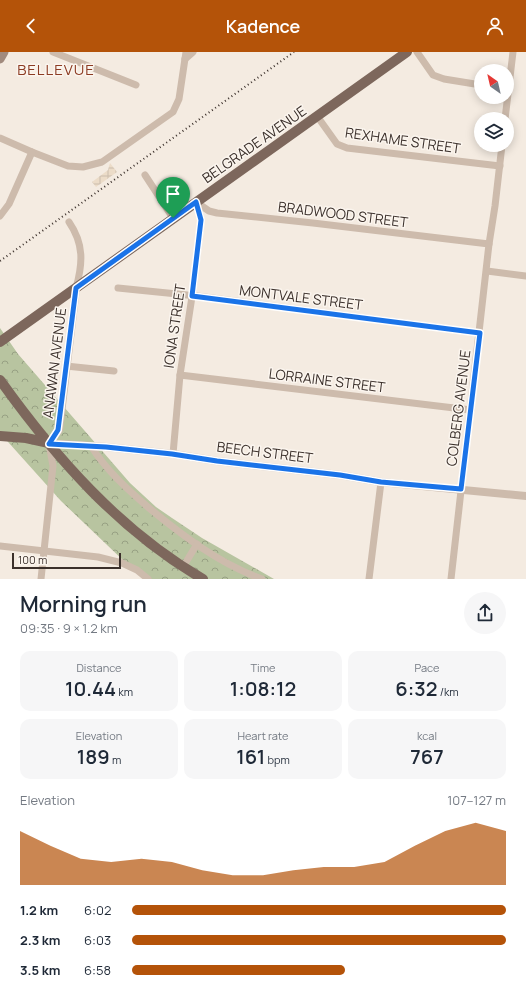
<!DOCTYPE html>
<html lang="en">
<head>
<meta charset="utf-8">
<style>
	body { margin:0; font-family:Manrope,sans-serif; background:#f6f6f7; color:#1f2937; height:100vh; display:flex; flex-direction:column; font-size:15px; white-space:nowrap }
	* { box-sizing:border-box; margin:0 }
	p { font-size:13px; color:#747a83 }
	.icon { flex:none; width:22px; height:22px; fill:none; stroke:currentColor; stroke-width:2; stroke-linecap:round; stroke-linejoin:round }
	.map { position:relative; height:527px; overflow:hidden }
	.side { display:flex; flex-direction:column; background:#fff; flex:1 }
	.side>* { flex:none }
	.needle { width:26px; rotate:326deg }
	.fabs { position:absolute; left:474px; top:12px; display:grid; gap:8px }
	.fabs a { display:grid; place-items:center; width:40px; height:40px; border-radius:50%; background:#fff; box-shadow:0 2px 10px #0003; font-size:20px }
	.scale { position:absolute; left:12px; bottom:10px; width:109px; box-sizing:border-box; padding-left:4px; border:2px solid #3b302b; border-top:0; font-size:11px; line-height:14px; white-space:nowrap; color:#3b302b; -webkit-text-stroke:3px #fbf5ee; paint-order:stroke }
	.pin { position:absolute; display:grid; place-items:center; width:34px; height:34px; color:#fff; margin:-41px -17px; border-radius:50% 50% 50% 0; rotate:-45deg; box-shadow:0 0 4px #0007 }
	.pin .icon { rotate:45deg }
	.round { display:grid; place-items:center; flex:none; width:42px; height:42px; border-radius:21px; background:#f6f6f7 }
	.head { display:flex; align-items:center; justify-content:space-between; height:68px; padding:0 20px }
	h1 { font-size:22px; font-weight:600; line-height:30px }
	.stats { display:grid; grid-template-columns:repeat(3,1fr); gap:6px; height:68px; padding:4px 20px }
	.stats div { display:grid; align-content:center; border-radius:10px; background:#f6f6f7; text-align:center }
	.stats b { font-size:20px; font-weight:600 }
	.stats small { font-size:11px; font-weight:400 }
	.stats p { font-size:11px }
	.chart { height:112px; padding:8px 20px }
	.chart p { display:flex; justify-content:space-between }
	.chart svg { width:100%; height:72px; margin-top:4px; fill:#b45309; opacity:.7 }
	ul { padding:0 20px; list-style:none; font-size:13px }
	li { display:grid; grid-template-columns:64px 48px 1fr; align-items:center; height:30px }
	li i { height:10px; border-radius:5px; background:#b45309 }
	header { display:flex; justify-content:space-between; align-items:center; height:52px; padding:0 20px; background:#b45309; color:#fff; font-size:18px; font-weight:600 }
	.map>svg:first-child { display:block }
	.park { fill:url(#park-crowns) }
	.plaza { fill:url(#plaza-grid) }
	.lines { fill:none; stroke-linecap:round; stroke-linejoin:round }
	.minor { stroke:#cdbbac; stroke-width:7 }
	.tertiary { stroke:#cdbbac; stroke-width:8 }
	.secondary { stroke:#a18a7d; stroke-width:9 }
	.primary { stroke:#7d675c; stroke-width:10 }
	.rail { stroke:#3b302b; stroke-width:2; stroke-dasharray:1 3; stroke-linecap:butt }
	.route-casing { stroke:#fff; stroke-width:8 }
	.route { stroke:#1a73e8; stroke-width:5 }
	.labels { text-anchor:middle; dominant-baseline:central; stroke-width:3; stroke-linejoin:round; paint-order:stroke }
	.street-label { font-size:14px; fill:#3b302b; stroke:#fbf5ee }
	.neighbourhood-label { font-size:15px; letter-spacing:1px; fill:#8c3b22; stroke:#fbf5ee }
</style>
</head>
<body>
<header><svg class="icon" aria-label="back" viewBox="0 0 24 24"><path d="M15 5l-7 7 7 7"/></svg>Kadence<svg class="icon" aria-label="person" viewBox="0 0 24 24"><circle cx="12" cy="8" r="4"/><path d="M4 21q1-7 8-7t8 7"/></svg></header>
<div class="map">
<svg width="526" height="527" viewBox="0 0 526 527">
	<defs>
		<pattern id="park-crowns" width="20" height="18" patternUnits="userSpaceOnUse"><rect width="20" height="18" fill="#b8c4a0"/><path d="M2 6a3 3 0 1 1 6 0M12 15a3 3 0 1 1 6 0" fill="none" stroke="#97a083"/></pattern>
		<pattern id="plaza-grid" width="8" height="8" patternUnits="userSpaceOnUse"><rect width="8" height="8" fill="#ecdcc8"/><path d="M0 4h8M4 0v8" fill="none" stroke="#cbbdac"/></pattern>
	</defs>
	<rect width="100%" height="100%" fill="#f4ebe1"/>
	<polygon class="park" points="0,276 18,302 130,431 156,455 172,466 202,486 274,527 151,527 128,513 61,449 0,381"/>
	<polygon class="plaza" points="110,111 117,120 96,135 92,130 108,118"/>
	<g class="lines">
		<g class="minor">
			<polyline points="53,0 136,33"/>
			<polyline points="417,0 433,23 444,27 481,33"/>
			<polyline points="185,7 193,0"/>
			<polyline points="317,64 337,92 347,96 500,114"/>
			<polyline points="505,67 513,0"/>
			<polyline points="0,86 32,100 68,114 83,115 102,110 173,60 179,47 186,0"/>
			<polyline points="145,123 173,166"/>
			<polyline points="196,150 209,159 217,161 313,171 489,192"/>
			<polyline points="0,164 9,152 32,100"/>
			<path d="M69 170C84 192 83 211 76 236"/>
			<polyline points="487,219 526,224"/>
			<polyline points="118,236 197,244 480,281"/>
			<polyline points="66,314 114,319"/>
			<polyline points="180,323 471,358"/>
			<path d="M91 394C106 418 127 437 149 456 183 484 220 512 262 527"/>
			<polyline points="173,402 180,323 193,238 201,168 197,151"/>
			<polyline points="0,494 98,505 122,511 137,518 148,527"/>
			<polyline points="183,515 197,492"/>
			<polyline points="41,527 53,414 49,392"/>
			<polyline points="369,527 381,430"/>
			<polyline points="451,527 489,192 495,154 502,93"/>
		</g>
		<g class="tertiary">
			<polyline points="49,391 106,395 173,402 217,409 340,423 381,430 526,444"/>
			<polyline points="49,391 59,378 76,236"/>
		</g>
		<polyline class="secondary" points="0,7 4,0"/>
		<g class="primary">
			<polyline points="0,290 407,0"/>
			<path d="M0 328C55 405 120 479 203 527"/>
			<polyline points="0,384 26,386 49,391"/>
		</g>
		<polyline class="rail" points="0,209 294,0"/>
	</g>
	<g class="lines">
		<defs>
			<polygon id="route" points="196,150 201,168 192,244 480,281 461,437 381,430 340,423 217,409 172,402 106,395 49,392 58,378 76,236"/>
		</defs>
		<use href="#route" class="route-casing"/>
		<use href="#route" class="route"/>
	</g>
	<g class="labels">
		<g class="street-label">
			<text transform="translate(403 88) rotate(8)">REXHAME STREET</text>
			<text transform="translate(254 92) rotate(-35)">BELGRADE AVENUE</text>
			<text transform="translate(343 162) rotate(7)">BRADWOOD STREET</text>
			<text transform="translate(301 245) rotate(7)">MONTVALE STREET</text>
			<text transform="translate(174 274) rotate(-82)">IONA STREET</text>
			<text transform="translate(54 311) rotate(-83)">ANAWAN AVENUE</text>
			<text transform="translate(327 328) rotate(7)">LORRAINE STREET</text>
			<text transform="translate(458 356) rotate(-83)">COLBERG AVENUE</text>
			<text transform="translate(265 400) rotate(7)">BEECH STREET</text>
		</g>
		<g class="neighbourhood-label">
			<text x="56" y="17">BELLEVUE</text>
		</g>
	</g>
</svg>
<div class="fabs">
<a><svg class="needle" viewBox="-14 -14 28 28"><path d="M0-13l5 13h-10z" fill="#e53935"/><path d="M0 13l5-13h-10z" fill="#747a83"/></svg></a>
<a><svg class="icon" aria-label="layers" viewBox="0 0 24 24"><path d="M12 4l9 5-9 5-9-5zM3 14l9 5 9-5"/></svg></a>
</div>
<div class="scale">100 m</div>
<div class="pin" style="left:173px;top:166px;background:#1e9e55"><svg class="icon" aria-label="arrive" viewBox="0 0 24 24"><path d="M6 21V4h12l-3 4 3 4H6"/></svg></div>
</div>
<section class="side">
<div class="head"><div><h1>Morning run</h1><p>09:35 · 9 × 1.2 km</p></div><a class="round"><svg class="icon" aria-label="share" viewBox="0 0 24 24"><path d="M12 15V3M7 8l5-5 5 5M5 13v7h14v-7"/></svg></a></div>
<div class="stats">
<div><p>Distance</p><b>10.44<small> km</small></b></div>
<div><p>Time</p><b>1:08:12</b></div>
<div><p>Pace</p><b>6:32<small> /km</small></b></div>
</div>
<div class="stats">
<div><p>Elevation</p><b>189<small> m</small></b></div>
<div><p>Heart rate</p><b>161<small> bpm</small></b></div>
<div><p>kcal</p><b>767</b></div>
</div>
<div class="chart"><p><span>Elevation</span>107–127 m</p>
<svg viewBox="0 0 160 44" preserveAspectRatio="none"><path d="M0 44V11L10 20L20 28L30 30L40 28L50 30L60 35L70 38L80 38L90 35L100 33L110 33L120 30L130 20L140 11L150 6L160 11V44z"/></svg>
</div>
<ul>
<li><b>1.2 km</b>6:02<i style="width:100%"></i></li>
<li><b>2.3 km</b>6:03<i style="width:100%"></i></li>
<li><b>3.5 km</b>6:58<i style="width:57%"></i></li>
</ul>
</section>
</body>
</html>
